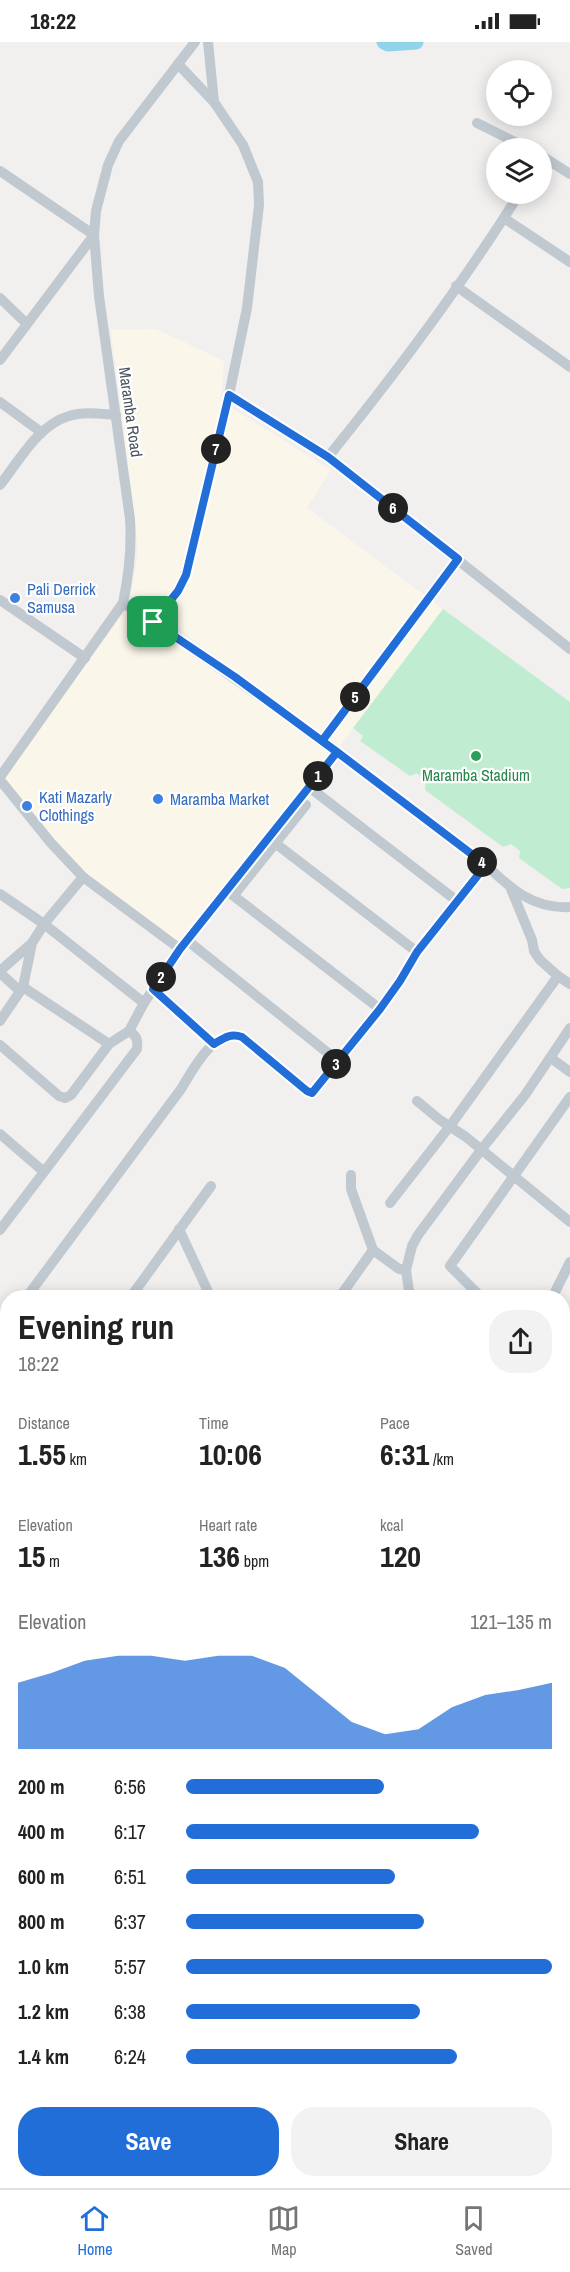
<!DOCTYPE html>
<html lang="en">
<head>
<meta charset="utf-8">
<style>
	body { margin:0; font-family:"Archivo Narrow",sans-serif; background:#f2f2f2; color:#222; height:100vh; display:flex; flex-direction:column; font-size:22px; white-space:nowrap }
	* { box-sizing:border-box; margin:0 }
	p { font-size:20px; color:#767676 }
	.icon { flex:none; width:33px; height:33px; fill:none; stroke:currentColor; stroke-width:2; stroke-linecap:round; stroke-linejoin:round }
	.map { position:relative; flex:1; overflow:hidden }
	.sheet { position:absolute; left:0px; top:1248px; width:570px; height:898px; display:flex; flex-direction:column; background:#fff; border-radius:24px 24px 0 0; box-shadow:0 3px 15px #0003 }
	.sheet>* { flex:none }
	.tools { position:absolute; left:486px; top:18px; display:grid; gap:12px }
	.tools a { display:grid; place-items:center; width:66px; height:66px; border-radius:50%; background:#fff; box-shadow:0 3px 15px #0003; font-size:30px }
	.pin { position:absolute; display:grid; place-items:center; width:51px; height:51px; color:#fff; margin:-26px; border-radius:12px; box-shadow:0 3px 9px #0006 }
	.km { position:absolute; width:30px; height:30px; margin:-15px; border-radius:50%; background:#222; color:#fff; font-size:16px; line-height:30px; text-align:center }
	.round { display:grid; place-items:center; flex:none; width:63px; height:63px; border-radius:24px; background:#f2f2f2 }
	.headline { display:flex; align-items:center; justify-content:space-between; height:102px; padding:0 18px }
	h1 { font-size:33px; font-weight:700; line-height:45px }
	.stats { display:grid; grid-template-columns:repeat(3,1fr); gap:9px; height:102px; padding:6px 18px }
	.stats div { display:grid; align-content:center }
	.stats b { font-size:30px; font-weight:700 }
	.stats small { font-size:16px; font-weight:400 }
	.stats p { font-size:16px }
	.chart { height:168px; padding:12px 18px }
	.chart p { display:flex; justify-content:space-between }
	.chart svg { width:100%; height:108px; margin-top:6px; fill:#226ed9; opacity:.7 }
	.primary-button { display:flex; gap:12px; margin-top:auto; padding:12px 18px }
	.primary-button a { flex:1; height:69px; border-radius:24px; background:#226ed9; color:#fff; font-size:24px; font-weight:700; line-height:69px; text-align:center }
	.primary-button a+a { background:#f2f2f2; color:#222 }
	ul { padding:0 18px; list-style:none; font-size:20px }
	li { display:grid; grid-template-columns:96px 72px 1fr; align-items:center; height:45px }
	li i { height:15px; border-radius:8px; background:#226ed9 }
	.status { display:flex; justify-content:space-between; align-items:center; height:42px; padding:0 30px; background:#fff; direction:ltr }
	.status svg { height:16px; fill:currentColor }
	.dock { display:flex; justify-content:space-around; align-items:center; height:84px; border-top:2px solid #e0e0e0; background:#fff; font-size:16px; color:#767676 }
	.dock a { display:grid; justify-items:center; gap:3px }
	.dock .current { color:#226ed9 }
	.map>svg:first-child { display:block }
	.commercial { fill:#fbf6ea }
	.green { fill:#c0edd2 }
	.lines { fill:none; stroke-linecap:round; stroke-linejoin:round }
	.river { stroke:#8fd4e8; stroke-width:15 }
	.minor { stroke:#c0c9d0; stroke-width:10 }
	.rail { stroke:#b2b4b9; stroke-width:2 }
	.route-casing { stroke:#fff; stroke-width:12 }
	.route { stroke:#226ed9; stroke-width:8 }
	.shop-dot { fill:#3f7fe0; stroke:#fff; stroke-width:2 }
	.leisure-dot { fill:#2e9e5b; stroke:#fff; stroke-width:2 }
	.labels { text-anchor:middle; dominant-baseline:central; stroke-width:4.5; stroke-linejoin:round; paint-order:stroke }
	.street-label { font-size:16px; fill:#48525c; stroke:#fff }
	.shop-label { font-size:16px; fill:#366cbe; stroke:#fff; text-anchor:start }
	.leisure-label { font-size:16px; fill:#27864d; stroke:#fff }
</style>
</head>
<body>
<div class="status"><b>18:22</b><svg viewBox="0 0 49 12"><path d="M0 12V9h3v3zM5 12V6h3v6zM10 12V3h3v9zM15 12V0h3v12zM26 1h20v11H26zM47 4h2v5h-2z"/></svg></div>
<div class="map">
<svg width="570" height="2146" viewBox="0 0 570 2146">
	<rect width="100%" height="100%" fill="#f2efef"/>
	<g class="commercial">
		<polygon points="156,287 224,319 221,359 331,428 307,466 443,567 340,704 131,553 138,509 111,288"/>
		<polygon points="127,566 333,712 176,909 93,839 52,800 4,736"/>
	</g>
	<g class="green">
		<polygon points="443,567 570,660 570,846 562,847 519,816 520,809 511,802 503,805 425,748 426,739 417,731 410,734 360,699 363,694 353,686"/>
		<polygon points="570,1643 570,1756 563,1750 562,1652"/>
	</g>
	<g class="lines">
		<polyline class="river" points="384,0 388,2 416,0"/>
		<g class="minor">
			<polyline points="208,0 214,60"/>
			<polyline points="477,81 527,106"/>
			<polyline points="542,114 570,132"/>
			<polyline points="0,129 94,193 0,318"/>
			<polyline points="504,176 570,220"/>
			<polyline points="456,244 570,325"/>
			<polyline points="0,256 27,282"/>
			<polyline points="229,353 328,415 570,607"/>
			<polyline points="0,360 41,390"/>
			<path d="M328 415C396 331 462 243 519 152"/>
			<path d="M0 443C19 419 38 383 69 374 84 369 101 372 116 373"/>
			<polyline points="0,558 85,616"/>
			<path d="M123 561C248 642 367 733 486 823 511 847 533 867 570 865"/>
			<polyline points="153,581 179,549 189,521 229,353 247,266 259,163 258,140 243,103 214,60 178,22"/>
			<polyline points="322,699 458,517"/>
			<path d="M0 735 123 561C129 532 132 506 130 477L99 254 94 193 96 169 108 123 119 99 195 0"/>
			<polyline points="0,738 51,801 83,835 180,907"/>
			<polyline points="309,745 457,859"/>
			<polyline points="275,801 417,910"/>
			<polyline points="511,847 532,898 534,909 540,918 558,934 570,942"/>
			<polyline points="226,848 380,967"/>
			<polyline points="0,852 44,882 144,961"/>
			<polyline points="234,853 306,763"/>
			<polyline points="188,899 338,1019"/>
			<polyline points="0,929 32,901 44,882 83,835"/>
			<polyline points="0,931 20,949"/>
			<polyline points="23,945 109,1002"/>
			<polyline points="152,947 214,1002"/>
			<polyline points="0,979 23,945 32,901"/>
			<polyline points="129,989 144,961 180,907 337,710"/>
			<path d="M0 1003 59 1054 65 1056 71 1053 109 1002 129 989C137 994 138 998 137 1007L0 1188"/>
			<polyline points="551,1016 570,1030"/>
			<polyline points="417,1059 440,1078 466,1095 570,1180"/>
			<polyline points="0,1092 43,1129"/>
			<polyline points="351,1133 351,1147 373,1208 399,1227 406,1228 412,1204 418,1193 481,1108 525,1053 570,986"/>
			<polyline points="390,1161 450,1084 558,934"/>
			<polyline points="179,1187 211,1256"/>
			<polyline points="406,1228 410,1256"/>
			<path d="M26 1256 181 1047C193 1028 213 986 242 995L307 1049 312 1051 380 967 400 939 417 910 486 823"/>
			<polyline points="130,1256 211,1144"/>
			<polyline points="339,1256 373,1208"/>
			<polyline points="482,1256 450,1224 570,1055"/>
			<polyline points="552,1256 570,1220"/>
			<polyline points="0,1289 8,1279"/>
			<polyline points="0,1427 8,1418"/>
			<polyline points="0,1558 8,1547"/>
			<polyline points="562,1607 570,1614"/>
			<polyline points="0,1609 8,1618"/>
			<polyline points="0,1791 8,1809"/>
			<polyline points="562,1873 570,1873"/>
			<polyline points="0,2030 8,2038"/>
			<polyline points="119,2139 133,2146"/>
		</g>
		<g class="rail">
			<polyline points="0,2075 8,2083"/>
			<polyline points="61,2139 68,2146"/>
		</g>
	</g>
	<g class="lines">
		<defs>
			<path id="route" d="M153 580 235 635 337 710 180 907 153 947 214 1002C224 996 230 991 242 995L307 1049 312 1051 380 967 400 939 417 910 486 823 337 710 322 699 458 517 328 415 229 353 186 533 178 549 153 580"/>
		</defs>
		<use href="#route" class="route-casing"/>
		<use href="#route" class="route"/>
	</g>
	<g class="shop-dot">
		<circle cx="15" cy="556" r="6"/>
		<circle cx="158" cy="757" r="6"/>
		<circle cx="27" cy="764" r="6"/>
	</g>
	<circle class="leisure-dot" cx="476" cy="714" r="6"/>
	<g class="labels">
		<g class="street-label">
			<text transform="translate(131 370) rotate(82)">Maramba Road</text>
		</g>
		<g class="shop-label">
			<text x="27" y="547">Pali Derrick<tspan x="27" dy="18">Samusa</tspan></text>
			<text x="39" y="755">Kati Mazarly<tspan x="39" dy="18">Clothings</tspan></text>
			<text x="170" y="757">Maramba Market</text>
		</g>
		<g class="leisure-label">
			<text x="476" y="733">Maramba Stadium</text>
		</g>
	</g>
</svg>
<div class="tools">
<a><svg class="icon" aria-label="locate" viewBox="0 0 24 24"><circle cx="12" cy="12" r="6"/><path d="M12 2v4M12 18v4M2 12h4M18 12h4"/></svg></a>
<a><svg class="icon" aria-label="layers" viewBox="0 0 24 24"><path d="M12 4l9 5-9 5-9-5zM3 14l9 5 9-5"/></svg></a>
</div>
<div class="pin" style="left:153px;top:580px;background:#1e9e55"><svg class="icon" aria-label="arrive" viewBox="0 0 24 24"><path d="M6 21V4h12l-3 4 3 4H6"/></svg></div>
<b class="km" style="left:318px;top:734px">1</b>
<b class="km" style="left:161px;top:935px">2</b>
<b class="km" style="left:336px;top:1022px">3</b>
<b class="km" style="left:482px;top:820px">4</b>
<b class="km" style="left:355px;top:655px">5</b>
<b class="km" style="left:393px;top:466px">6</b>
<b class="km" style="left:216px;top:407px">7</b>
<section class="sheet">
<div class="headline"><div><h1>Evening run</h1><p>18:22</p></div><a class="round"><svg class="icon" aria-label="share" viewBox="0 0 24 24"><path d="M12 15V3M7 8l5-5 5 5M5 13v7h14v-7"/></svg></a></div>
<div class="stats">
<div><p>Distance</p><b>1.55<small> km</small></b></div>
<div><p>Time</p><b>10:06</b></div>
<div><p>Pace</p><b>6:31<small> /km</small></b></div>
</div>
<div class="stats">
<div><p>Elevation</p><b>15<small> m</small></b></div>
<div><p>Heart rate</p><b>136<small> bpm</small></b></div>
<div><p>kcal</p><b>120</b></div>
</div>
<div class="chart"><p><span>Elevation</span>121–135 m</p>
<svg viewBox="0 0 160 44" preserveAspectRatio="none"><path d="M0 44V17L10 13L20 8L30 6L40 6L50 8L60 6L70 6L80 11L90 22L100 33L110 38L120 36L130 27L140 22L150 20L160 17V44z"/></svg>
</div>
<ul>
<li><b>200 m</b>6:56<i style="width:54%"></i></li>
<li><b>400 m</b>6:17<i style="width:80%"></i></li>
<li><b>600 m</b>6:51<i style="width:57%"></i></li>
<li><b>800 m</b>6:37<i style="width:65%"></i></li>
<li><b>1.0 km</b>5:57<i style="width:100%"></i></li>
<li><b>1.2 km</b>6:38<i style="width:64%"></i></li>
<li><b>1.4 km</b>6:24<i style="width:74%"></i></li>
</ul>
<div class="primary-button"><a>Save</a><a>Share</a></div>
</section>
</div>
<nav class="dock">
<a class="current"><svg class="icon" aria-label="home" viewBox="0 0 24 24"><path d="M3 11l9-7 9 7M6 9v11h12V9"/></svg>Home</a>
<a><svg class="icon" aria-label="map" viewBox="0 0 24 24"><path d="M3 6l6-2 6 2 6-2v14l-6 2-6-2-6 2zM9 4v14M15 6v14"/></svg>Map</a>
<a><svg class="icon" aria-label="saved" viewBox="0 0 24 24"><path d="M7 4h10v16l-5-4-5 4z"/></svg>Saved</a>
</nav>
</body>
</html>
